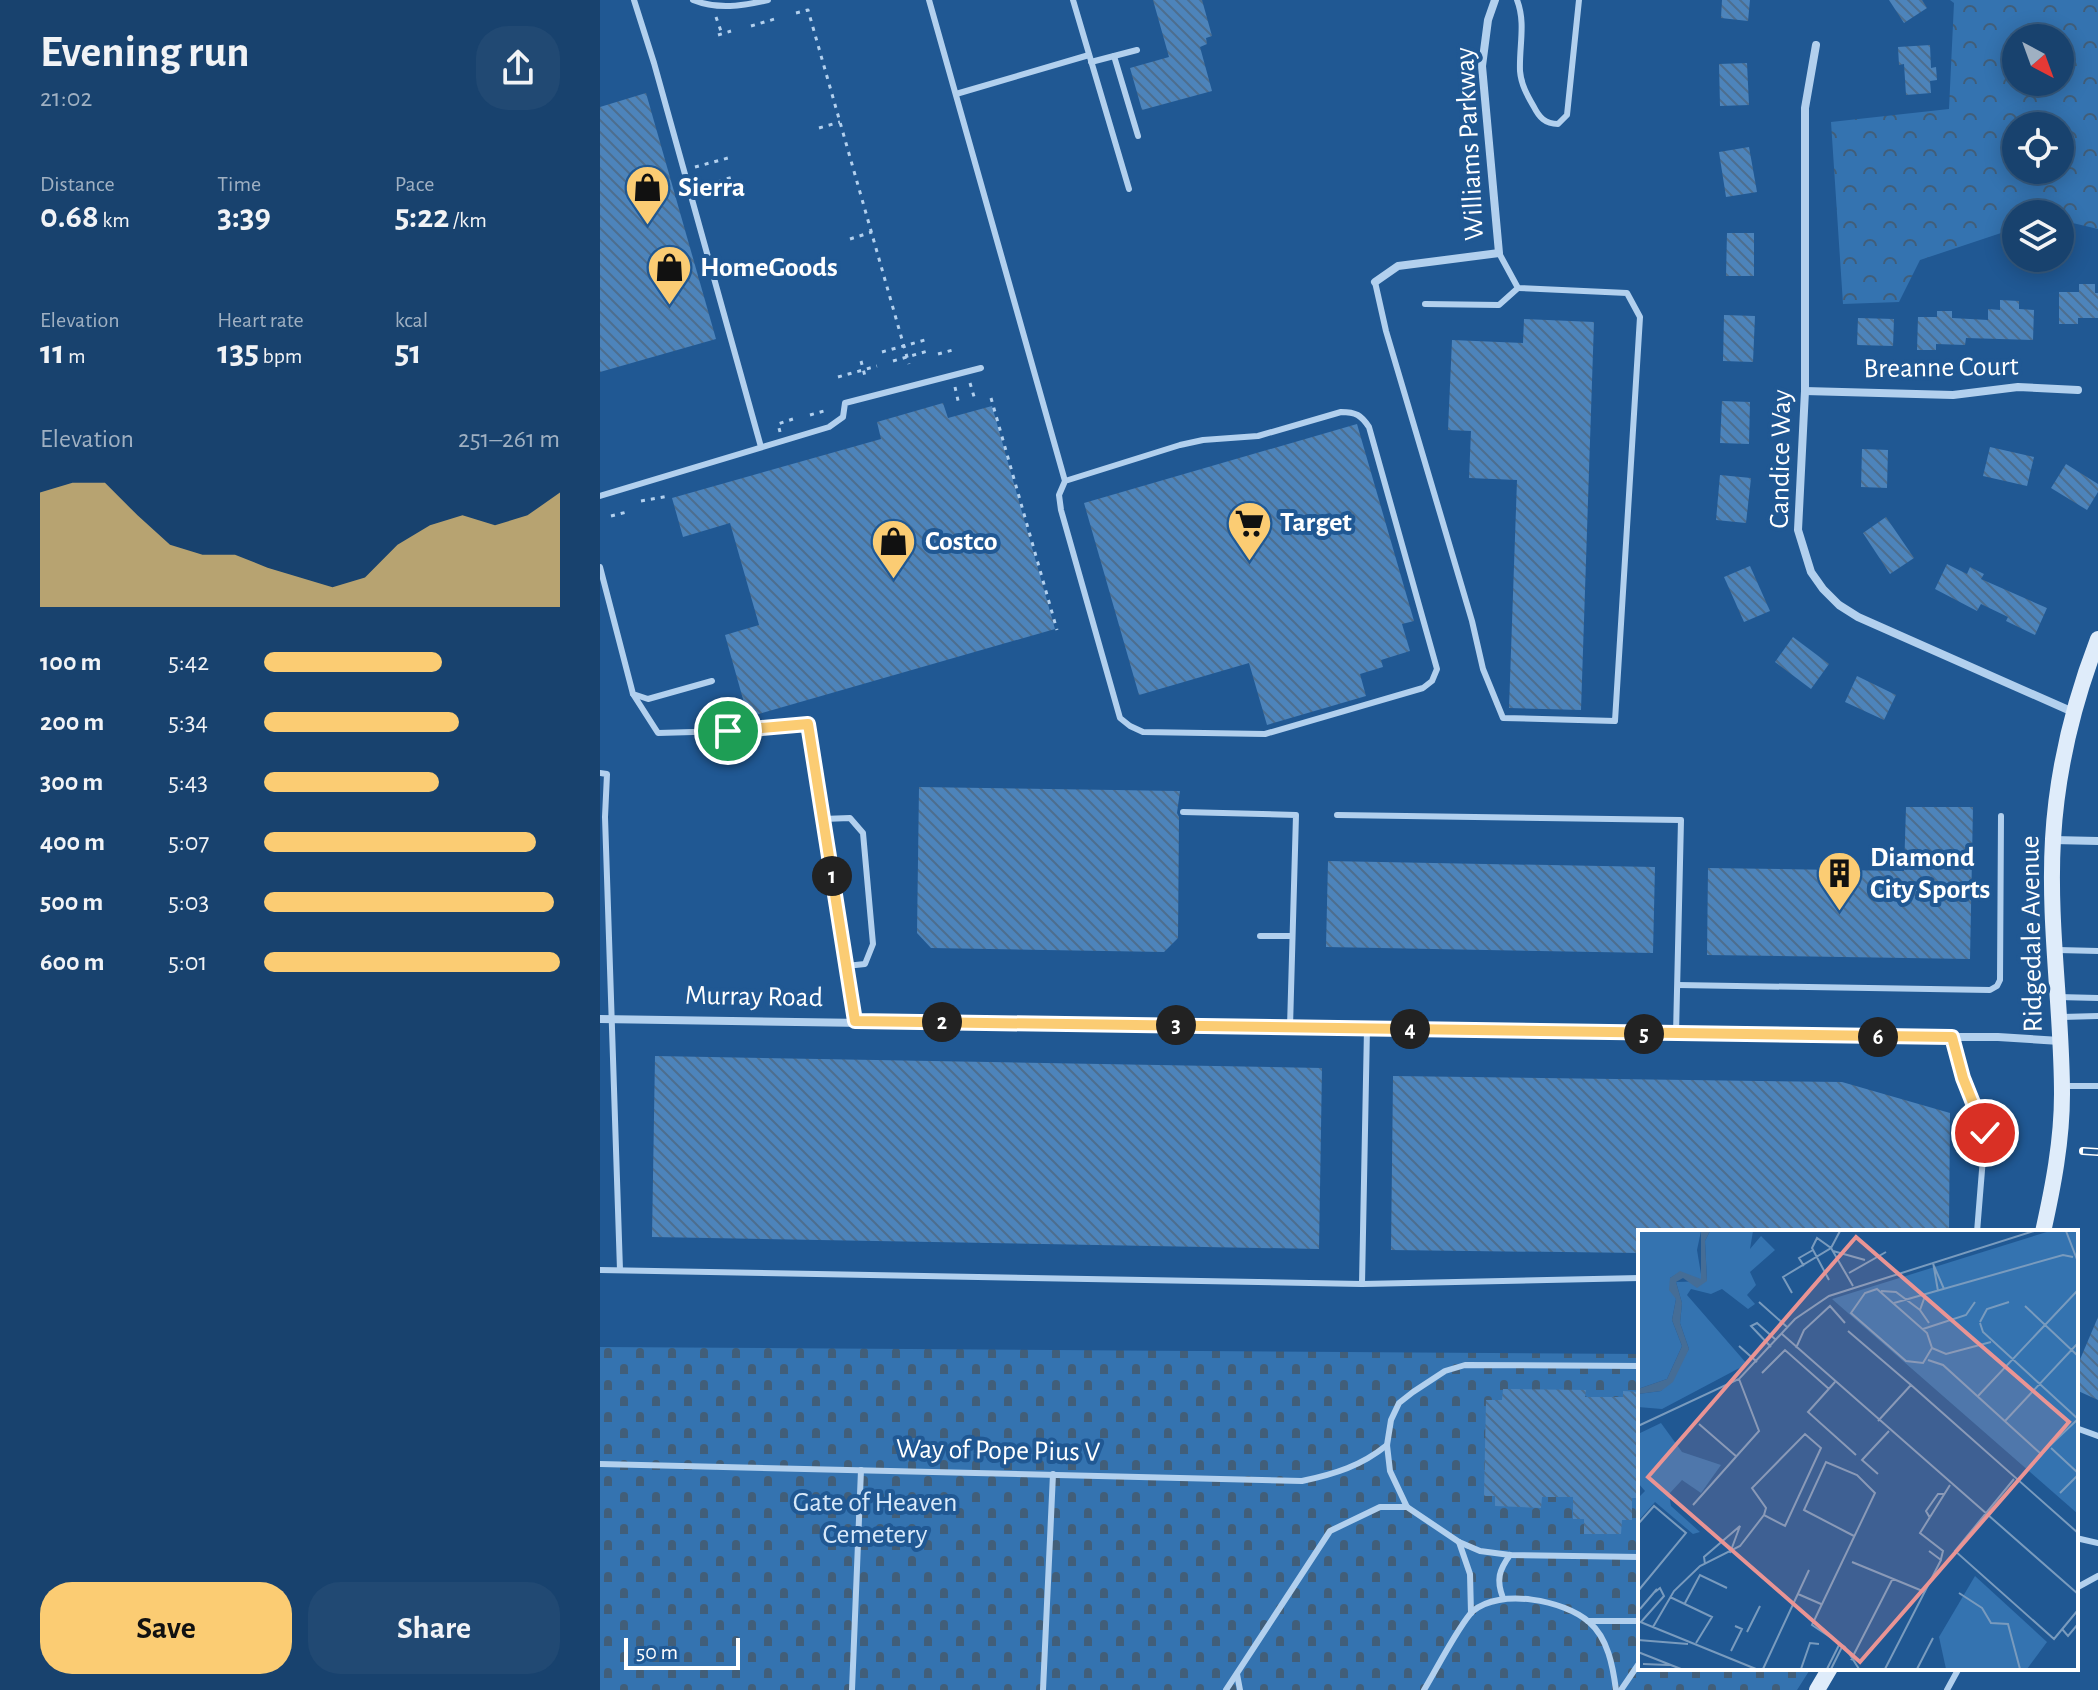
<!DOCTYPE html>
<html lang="en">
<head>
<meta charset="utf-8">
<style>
	body { margin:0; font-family:"Alegreya Sans",sans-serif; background:#214973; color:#f1f3f6; height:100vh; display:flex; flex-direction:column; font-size:30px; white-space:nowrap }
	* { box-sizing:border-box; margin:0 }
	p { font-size:26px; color:#9fb0c2 }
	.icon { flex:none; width:44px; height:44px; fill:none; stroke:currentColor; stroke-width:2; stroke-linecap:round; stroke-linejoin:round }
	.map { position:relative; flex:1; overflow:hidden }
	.sheet { display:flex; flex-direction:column; background:#18426e; width:600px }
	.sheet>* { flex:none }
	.needle { width:52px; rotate:139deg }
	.controls { position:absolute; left:1402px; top:24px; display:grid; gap:16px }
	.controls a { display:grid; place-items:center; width:72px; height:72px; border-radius:50%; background:#18426e; box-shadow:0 4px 20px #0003,0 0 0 2px #365b81; font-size:40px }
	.scale { position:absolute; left:24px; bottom:20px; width:116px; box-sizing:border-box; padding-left:8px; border:4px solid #fff; border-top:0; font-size:22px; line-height:28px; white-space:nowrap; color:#fff; -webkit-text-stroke:6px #205893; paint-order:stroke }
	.pin { position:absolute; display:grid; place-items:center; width:68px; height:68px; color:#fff; margin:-34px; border:4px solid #fff; border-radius:50%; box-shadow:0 2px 8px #0007 }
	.km { position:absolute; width:40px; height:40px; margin:-20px; border-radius:50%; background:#222; color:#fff; font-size:22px; line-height:40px; text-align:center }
	.round { display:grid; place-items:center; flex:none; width:84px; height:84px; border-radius:32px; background:#214973 }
	.overview { display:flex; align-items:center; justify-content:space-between; height:136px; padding:0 40px }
	h1 { font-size:44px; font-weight:700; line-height:60px }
	.figures { display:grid; grid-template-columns:repeat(3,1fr); gap:12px; height:136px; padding:8px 40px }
	.figures div { display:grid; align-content:center }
	.figures b { font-size:34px; font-weight:700 }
	.figures small { font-size:22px; font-weight:400 }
	.figures p { font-size:22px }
	.chart { height:224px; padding:16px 40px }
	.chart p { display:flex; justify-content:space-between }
	.chart svg { width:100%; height:144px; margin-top:8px; fill:#fbcc73; opacity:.7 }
	.primary-button { display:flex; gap:16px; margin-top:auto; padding:16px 40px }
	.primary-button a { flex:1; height:92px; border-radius:32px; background:#fbcc73; color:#111; font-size:32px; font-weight:700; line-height:92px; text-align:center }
	.primary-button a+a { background:#214973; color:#f1f3f6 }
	ul { padding:0 40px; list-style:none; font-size:26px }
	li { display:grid; grid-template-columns:128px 96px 1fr; align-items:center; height:60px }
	li i { height:20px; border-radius:10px; background:#fbcc73 }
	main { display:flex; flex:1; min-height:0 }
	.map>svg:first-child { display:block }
	.forest { fill:url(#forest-crowns); fill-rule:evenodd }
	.cemetery { fill:url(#cemetery-stones) }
	.building { fill:url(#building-back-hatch) }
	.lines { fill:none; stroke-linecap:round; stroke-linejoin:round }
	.path { stroke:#b2d0ee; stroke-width:3; stroke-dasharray:4 6; stroke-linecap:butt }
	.lane { stroke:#b2d0ee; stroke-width:6 }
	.street { stroke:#b2d0ee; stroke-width:8 }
	.secondary { stroke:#dfecfa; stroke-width:16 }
	.rail-casing { stroke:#fff; stroke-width:8 }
	.rail { stroke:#205893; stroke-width:5; stroke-dasharray:15; stroke-linecap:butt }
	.route-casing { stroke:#fff; stroke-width:16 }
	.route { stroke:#fbcc73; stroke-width:10 }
	.labels { text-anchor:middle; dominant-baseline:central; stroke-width:8; stroke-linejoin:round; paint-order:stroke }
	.street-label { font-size:28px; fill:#fff; stroke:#205893 }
	.poi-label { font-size:28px; font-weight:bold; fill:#fff; stroke:#205893; text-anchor:start }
	.park-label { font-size:28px; fill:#d8e9fa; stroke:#205893 }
	.inset-road { fill:none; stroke:#799bbe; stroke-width:2 }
	.view { fill:#ea9494; fill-opacity:0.15; stroke:#ea9494; stroke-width:4 }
	.inset-edge { fill:none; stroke:#fff; stroke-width:4 }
</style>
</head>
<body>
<main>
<section class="sheet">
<div class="overview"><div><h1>Evening run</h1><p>21:02</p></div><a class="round"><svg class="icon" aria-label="share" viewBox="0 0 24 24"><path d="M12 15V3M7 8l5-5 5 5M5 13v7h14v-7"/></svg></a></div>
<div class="figures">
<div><p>Distance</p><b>0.68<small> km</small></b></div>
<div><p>Time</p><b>3:39</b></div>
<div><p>Pace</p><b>5:22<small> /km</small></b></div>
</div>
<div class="figures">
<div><p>Elevation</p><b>11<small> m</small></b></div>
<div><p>Heart rate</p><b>135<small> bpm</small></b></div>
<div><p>kcal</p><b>51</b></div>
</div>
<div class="chart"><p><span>Elevation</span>251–261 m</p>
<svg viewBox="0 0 160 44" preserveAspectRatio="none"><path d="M0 44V9L10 6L20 6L30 16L40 25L50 28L60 28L70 32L80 35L90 38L100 35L110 25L120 19L130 16L140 19L150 16L160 9V44z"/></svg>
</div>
<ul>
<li><b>100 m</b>5:42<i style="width:60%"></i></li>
<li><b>200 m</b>5:34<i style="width:66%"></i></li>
<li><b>300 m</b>5:43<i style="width:59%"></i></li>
<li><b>400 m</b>5:07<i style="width:92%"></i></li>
<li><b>500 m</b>5:03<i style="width:98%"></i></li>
<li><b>600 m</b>5:01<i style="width:100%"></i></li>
</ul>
<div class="primary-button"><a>Save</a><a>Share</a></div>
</section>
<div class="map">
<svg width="1498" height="1690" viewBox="0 0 1498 1690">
	<defs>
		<pattern id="forest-crowns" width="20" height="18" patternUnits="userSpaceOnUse" patternTransform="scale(2)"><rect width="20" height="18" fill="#3473b0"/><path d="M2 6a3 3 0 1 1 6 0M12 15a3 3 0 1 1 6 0" fill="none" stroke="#415e79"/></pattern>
		<pattern id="cemetery-stones" width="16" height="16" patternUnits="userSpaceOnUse" patternTransform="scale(2)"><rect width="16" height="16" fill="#3473b0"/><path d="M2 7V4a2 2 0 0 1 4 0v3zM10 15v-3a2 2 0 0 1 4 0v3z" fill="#415e79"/></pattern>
		<pattern id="building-back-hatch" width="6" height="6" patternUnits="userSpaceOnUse" patternTransform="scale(2)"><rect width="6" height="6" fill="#4d84bb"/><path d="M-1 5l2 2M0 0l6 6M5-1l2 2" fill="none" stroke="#4d6e8f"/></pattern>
	</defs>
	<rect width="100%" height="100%" fill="#205893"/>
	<path class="forest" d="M1350 0H1498V229L1460 220V214H1416V228L1320 260 1299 302 1243 304 1231 122 1349 109 1354 3ZM1416 38H1460V82H1416ZM1416 126H1460V170H1416Z"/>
	<polygon class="cemetery" points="0,1347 1040,1354 1040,1668 1211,1668 1197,1690 0,1690"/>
	<g class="building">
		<polygon points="553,0 602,0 612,36 606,38 607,44 600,47 612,91 542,110 530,68 569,57"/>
		<polygon points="1122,0 1150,0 1148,21 1121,18"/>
		<polygon points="1289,0 1322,0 1327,8 1304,23"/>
		<polygon points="1330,45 1331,68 1336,67 1337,80 1330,81 1331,93 1306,95 1304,64 1299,65 1298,47"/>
		<polygon points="1147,63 1149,105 1120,106 1119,64"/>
		<polygon points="46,93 116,339 0,372 0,107"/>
		<polygon points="1149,147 1157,192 1126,197 1119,152"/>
		<polygon points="1127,233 1154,233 1154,276 1126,276"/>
		<polygon points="1479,284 1495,284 1495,293 1498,293 1498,318 1478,318 1478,324 1459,324 1459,292 1479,292"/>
		<polygon points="1400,300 1419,301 1419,309 1434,310 1433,340 1366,338 1365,345 1336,344 1336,350 1317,350 1318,317 1337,317 1337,311 1352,311 1352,318 1388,320 1388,309 1400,310"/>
		<polygon points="1124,315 1155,316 1153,362 1123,361"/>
		<polygon points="1258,318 1294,319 1293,346 1257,345"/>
		<polygon points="924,319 994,322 981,710 909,708 917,480 869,478 871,431 848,430 852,340 923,343"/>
		<polygon points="1122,401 1150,402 1149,444 1120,443"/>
		<polygon points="343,403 348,418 392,406 455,629 148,717 125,635 159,625 130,523 83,537 72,498 281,439 277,422"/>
		<polygon points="757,424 814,621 802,624 810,651 781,660 783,667 760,674 766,696 667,725 649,663 539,695 484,503"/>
		<polygon points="1390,447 1434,457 1427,486 1383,476"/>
		<polygon points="1262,449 1288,450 1287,488 1261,487"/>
		<polygon points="1466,464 1498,484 1498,492 1487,510 1451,488"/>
		<polygon points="1120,475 1151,478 1146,523 1116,520"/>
		<polygon points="1286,517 1314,558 1290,574 1263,533"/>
		<polygon points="1347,564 1367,574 1370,567 1384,574 1381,579 1447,608 1435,635 1406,621 1408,617 1381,604 1377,611 1335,589"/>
		<polygon points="1150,566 1170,611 1144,622 1124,577"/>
		<polygon points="1193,637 1229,664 1211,689 1175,662"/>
		<polygon points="1257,676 1296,695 1284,720 1245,702"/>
		<polygon points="319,787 580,791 577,813 579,817 578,938 564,952 331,948 317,933"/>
		<polygon points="1306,807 1373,807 1370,959 1107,955 1108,868 1304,871"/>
		<polygon points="728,861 1055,867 1053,953 726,947"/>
		<polygon points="55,1056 722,1068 719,1249 52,1237"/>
		<polygon points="793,1076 1242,1082 1350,1113 1349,1232 1040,1232 1040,1253 791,1250"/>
		<polygon points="1498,1317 1498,1400 1476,1390 1476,1369"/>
		<polygon points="903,1389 986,1390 985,1397 1023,1397 1023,1391 1040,1392 1040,1498 1032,1498 1032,1520 1022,1520 1021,1534 984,1534 984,1519 973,1519 973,1497 942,1497 941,1508 895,1506 895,1496 884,1496 886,1400 902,1400"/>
	</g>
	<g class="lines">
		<g class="path">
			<polyline points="196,13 208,10 309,364"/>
			<polyline points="116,17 122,34"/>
			<polyline points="151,26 178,18"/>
			<polyline points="118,35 131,31"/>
			<polyline points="219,128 240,122"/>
			<polyline points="95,167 128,158"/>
			<polyline points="98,187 133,177"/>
			<polyline points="250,239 272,232"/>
			<polyline points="282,352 325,340"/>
			<polyline points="338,354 353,350"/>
			<polyline points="261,361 266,380"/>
			<polyline points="293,361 328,351"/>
			<polyline points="238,377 277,366"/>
			<polyline points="370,383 375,400"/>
			<polyline points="355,387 359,405"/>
			<polyline points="391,398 457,630"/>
			<polyline points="210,415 224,411 226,416"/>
			<polyline points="180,432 178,424 193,419"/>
			<polyline points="41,501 69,496"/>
			<polyline points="11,516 27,512"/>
		</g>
		<g class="lane">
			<polyline points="34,0 54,63 161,447"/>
			<path d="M93 0C118 10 142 6 168 0"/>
			<path d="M329 0 465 481 459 495 461 510 520 718 530 726 543 732 665 734 823 688 832 681 837 669 769 427C761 415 756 412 741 412L658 436 603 440 580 445 465 481"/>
			<polyline points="473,0 529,189"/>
			<path d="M917 0C926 23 919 46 920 71 921 84 927 95 934 107 939 117 945 124 958 124L967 115 979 0"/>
			<polyline points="514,56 538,136"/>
			<polyline points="491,62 537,50"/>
			<polyline points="356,94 489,55"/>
			<polyline points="775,282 786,331 872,621 883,669 903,718 1015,721 1040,317 1027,293 918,288 899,253"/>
			<polyline points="825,304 899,305 918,288"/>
			<polyline points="0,496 229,427 243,417 245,403 381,368"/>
			<polyline points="0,567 33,694 48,699 112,681"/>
			<polyline points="33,694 58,733 128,731 208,724 255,1021"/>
			<polyline points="0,773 7,774 5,817 20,1270"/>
			<polyline points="583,812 696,815 690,1027"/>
			<polyline points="737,815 1081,820 1076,1034"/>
			<polyline points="223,819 250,818 263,833 273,944 265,964 246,966"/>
			<polyline points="660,936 692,936"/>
			<polyline points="1458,950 1498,951"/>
			<polyline points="1078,985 1390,990 1397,986 1400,980 1401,816"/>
			<polyline points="1458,997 1498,998"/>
			<polyline points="1462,1017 1498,1016"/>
			<polyline points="1352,1037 1363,1078 1385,1133 1377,1232"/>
			<polyline points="1465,1086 1498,1086"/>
			<polyline points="0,1270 762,1284 767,1028"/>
			<polyline points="762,1284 1040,1278"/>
			<polyline points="1040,1366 865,1365 845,1371 813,1392 799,1403 791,1420 787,1445 790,1471 807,1507 859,1542 880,1551 910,1555 1040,1557"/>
			<polyline points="1476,1428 1498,1436"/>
			<path d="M0 1464 702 1481C735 1474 761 1466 787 1445"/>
			<polyline points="1476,1538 1498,1543"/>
			<polyline points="859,1542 870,1574 871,1613"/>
			<polyline points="1476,1588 1498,1576"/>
			<path d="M903 1598C896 1580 899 1570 910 1555"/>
			<polyline points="988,1621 1040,1621"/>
			<polyline points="637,1674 640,1690"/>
			<polyline points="252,1690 261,1470"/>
			<polyline points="443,1690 453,1474"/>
			<polyline points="626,1690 730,1531 780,1507 807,1507"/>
			<path d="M824 1690C835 1672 860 1623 873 1611 900 1588 964 1600 989 1622 1008 1638 1013 1667 1016 1690"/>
			<polyline points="1021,1690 1040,1662"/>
			<polyline points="1347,1690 1359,1668"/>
		</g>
		<g class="street">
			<polyline points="1216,45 1205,108 1205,391 1198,530 1211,572 1223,589 1239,605 1258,617 1473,712"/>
			<polyline points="775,282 798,266 899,253 882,66 888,20 895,0"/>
			<polyline points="1205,391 1353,395 1418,387 1478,390"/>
			<polyline points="1453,840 1498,841"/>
			<polyline points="0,1019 1218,1037 1398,1037 1460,1041"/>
		</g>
		<g class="secondary">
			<path d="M1443 1232C1453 1187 1462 1141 1462 1094 1462 1009 1448 924 1453 839 1457 770 1473 704 1498 639"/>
			<polyline points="1217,1690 1230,1668"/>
		</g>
		<defs>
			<polyline id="rail" points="1483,1151 1498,1152"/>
		</defs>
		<use href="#rail" class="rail-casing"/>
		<use href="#rail" class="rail"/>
	</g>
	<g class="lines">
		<defs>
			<polyline id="route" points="128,731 208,724 255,1021 1352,1037 1363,1078 1385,1133"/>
		</defs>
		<use href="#route" class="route-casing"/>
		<use href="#route" class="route"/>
	</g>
	<defs>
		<symbol id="shop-pin" viewBox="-11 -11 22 30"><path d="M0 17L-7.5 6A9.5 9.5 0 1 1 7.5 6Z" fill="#fbcc73" stroke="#205893"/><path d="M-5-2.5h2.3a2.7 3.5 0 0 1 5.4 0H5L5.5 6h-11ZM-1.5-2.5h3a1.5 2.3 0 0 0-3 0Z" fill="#111"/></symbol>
		<symbol id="supermarket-pin" viewBox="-11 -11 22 30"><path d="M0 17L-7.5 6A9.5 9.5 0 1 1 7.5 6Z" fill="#fbcc73" stroke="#205893"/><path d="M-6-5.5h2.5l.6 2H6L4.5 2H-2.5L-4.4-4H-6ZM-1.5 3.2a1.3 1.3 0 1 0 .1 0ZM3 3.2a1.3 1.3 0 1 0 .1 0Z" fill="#111"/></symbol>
		<symbol id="building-pin" viewBox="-11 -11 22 30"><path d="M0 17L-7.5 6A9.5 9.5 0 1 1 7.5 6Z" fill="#fbcc73" stroke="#205893"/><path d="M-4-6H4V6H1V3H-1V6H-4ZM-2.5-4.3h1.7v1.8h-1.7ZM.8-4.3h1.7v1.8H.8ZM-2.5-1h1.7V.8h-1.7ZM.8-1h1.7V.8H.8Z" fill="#111"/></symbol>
	</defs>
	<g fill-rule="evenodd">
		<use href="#shop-pin" x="22" y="162" width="51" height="69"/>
		<use href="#shop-pin" x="44" y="242" width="51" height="69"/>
		<use href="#supermarket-pin" x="624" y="498" width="51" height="69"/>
		<use href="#shop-pin" x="268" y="516" width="51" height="69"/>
		<use href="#building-pin" x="1214" y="848" width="51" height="69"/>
	</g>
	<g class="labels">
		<g class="street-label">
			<text transform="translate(870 144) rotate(-93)">Williams Parkway</text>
			<text transform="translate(1341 368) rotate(-1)">Breanne Court</text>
			<text transform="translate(1181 459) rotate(-89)">Candice Way</text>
			<text transform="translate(1432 934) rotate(-91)">Ridgedale Avenue</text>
			<text transform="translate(154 997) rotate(1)">Murray Road</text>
			<text transform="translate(398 1451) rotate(1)">Way of Pope Pius V</text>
		</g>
		<g class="poi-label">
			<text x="78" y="188">Sierra</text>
			<text x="100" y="268">HomeGoods</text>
			<text x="680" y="523">Target</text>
			<text x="325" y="542">Costco</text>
			<text x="1270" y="858">Diamond<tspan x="1270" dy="32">City Sports</tspan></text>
		</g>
		<g class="park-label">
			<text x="275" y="1503">Gate of Heaven<tspan x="275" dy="32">Cemetery</tspan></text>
		</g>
	</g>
	<g transform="translate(1038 1230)">
		<rect width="440" height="440" fill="#205893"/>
		<path d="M72 1H115L112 19 123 6 137 20 112 42 118 55 109 65 117 74 110 79 84 59 73 64 53 59 49 65 109 134 24 179 0 177V164L23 161 51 119 42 93 44 73 38 52 69 51 67 11ZM23 193 44 222 83 235 63 263 44 250 31 264 33 276 62 302 55 304 17 272 0 291V268L7 261 0 253V204Z" fill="#3473b0"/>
		<path d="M63 1 59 20 64 50 42 42 32 48 38 69 34 90 44 116 29 149 0 159V2Z" fill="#3473b0"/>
		<path d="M412 1H440V284L194 69Z" fill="#3473b0"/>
		<path d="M337 346 409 412 389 439H308L301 407Z" fill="#3473b0"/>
		<path d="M63 1H72L67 11 69 51 59 58 45 48 38 52 44 73 42 93 51 119 35 152 23 161 0 164V159L29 149 44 116 34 90 38 69 31 60 32 48 42 41 63 49Z" fill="#456d96"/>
		<path class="inset-road" d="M428 1 440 32M195 21 227 30M295 32 300 61M166 36 161 28 175 20M296 36 306 59M211 43 248 22M191 50 174 18 179 8 193 18 215 56M239 59 289 103 294 118 285 133 268 131 213 83 227 63ZM243 61 258 62 282 80M154 63 145 47 193 18 202 1M287 66 282 80 291 93M121 72 149 97M256 73 425 25 435 27M387 76 440 126M342 92 349 79 371 72M342 93 345 102 440 189M285 99 328 85 337 72M210 101 273 155M144 104 440 364M101 116 119 132M133 117 113 96 119 93 138 110M158 118 166 100 192 76 207 93M294 118 308 124 353 112M290 130 305 135 403 224 440 189M124 143 147 120 191 159M197 152 170 182 218 225M340 166 440 60M240 191 273 155 440 303M367 191 440 113M61 194 99 227M0 196 101 149 157 89 191 66 396 1M413 218 440 243M240 244 224 230 251 201M376 249 317 321 416 409 440 380M422 263 440 245M55 275 121 201 101 149M292 288 288 281 300 264H307M0 294 16 276 48 303 0 361M216 306 166 280 188 232 219 245 237 263 174 395 207 417 221 439M303 329 305 321 282 303 312 255M214 332 287 362M67 334 66 327 102 296 92 323M321 363 344 378 353 393 370 394 382 439M160 364 183 374M32 367 74 387 58 413M47 373 62 345 89 358M2 379 19 359M0 391 118 439M3 392 26 366 22 358 17 362M15 397 36 361 62 336 102 316 126 285 147 296 183 218 167 204 114 258 128 278 126 285M424 399 430 406 440 394M109 402 122 376M0 410 50 414M93 421 104 399 97 396M0 422 43 439M213 430 255 348M5 434 30 435M125 439 171 340M163 439 172 413 181 414M189 439 202 413M193 439 205 415M247 439 303 330 291 321M279 439 295 408"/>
		<path class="view" d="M218 7 431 192 222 432 10 247Z"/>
		<rect width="440" height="440" class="inset-edge"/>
	</g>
</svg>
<div class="controls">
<a><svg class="needle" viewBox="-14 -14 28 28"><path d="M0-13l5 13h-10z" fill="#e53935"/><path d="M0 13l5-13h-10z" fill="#9fb0c2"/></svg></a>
<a><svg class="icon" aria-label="locate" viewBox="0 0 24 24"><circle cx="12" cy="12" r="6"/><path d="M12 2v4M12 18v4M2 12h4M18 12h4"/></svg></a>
<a><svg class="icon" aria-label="layers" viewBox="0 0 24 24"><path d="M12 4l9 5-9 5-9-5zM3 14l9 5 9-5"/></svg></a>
</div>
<div class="scale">50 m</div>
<div class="pin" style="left:128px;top:731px;background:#1e9e55"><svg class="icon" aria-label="arrive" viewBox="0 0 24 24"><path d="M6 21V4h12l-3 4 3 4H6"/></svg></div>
<div class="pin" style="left:1385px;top:1133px;background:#d93025"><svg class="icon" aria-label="check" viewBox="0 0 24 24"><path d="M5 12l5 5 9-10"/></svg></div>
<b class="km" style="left:232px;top:876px">1</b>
<b class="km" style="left:342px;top:1022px">2</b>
<b class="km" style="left:576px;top:1025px">3</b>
<b class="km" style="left:810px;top:1029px">4</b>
<b class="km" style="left:1044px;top:1034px">5</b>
<b class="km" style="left:1278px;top:1037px">6</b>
</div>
</main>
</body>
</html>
